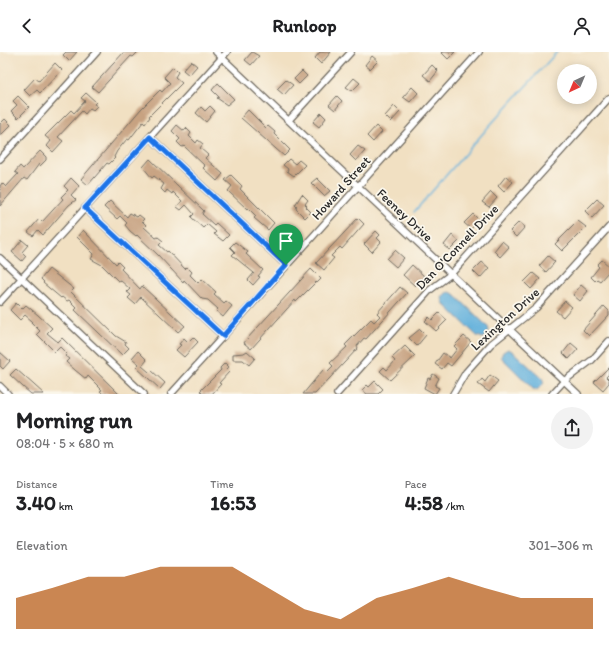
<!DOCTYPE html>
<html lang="en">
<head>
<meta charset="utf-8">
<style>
	body { margin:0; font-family:Itim,sans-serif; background:#f2f2f2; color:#202124; height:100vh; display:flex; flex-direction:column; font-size:15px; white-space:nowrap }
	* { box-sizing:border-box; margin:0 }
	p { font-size:13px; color:#757577 }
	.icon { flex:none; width:22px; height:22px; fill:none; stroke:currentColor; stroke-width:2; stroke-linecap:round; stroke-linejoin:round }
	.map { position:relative; height:342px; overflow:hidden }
	.sheet { display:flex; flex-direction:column; background:#fff; flex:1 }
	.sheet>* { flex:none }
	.needle { width:26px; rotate:224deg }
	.fabs { position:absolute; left:557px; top:12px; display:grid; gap:8px }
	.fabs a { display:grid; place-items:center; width:40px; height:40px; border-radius:50%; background:#fff; box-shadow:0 2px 10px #0003; font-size:20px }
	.pin { position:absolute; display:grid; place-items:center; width:34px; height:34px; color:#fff; margin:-41px -17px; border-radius:50% 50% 50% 0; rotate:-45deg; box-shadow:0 0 4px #0007 }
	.pin .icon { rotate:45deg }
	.round { display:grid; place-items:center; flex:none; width:42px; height:42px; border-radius:21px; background:#f2f2f2 }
	.summary { display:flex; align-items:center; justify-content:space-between; height:68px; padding:0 16px }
	h1 { font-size:22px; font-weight:700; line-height:30px }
	.figures { display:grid; grid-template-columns:repeat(3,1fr); gap:6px; height:68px; padding:4px 16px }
	.figures div { display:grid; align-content:center }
	.figures b { font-size:20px; font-weight:700 }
	.figures small { font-size:11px; font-weight:400 }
	.figures p { font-size:11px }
	.chart { height:112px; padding:8px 16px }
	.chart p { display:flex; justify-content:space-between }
	.chart svg { width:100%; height:72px; margin-top:4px; fill:#b45309; opacity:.7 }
	header { display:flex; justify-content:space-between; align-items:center; height:52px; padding:0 16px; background:#fff; font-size:18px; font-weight:700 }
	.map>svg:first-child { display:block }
	.water { fill:#63b1dc; stroke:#476e84 }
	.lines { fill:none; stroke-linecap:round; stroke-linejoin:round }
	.stream { stroke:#63b1dc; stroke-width:1.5 }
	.building { fill:#c7a281 }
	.street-casing { stroke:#706a60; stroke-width:8 }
	.street { stroke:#fff; stroke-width:5.5 }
	.route-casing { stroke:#fff; stroke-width:8 }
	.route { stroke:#1a73e8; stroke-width:5 }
	.labels { text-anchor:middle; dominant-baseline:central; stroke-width:3.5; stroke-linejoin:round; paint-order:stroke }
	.street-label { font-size:13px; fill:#2b2b2b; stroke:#fbf7ec }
</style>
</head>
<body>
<header><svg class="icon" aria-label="back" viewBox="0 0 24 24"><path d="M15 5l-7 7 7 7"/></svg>Runloop<svg class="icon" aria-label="person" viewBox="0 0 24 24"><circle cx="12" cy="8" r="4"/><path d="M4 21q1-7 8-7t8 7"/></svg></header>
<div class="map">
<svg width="609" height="342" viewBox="0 0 609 342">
	<rect width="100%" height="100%" fill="#fbf7ec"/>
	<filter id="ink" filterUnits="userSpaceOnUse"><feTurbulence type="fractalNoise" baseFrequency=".025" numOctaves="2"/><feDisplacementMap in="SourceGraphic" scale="8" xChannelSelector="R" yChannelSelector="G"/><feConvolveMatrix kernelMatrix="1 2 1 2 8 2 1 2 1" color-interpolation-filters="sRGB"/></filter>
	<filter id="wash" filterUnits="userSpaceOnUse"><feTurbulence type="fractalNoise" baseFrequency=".012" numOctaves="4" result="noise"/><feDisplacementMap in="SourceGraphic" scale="16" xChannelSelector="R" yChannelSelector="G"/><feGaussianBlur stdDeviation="0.9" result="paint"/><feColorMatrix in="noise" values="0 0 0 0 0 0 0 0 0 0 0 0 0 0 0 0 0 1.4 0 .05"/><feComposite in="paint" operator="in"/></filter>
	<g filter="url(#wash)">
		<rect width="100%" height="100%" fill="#f1e0c2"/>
		<g class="water">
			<polygon points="450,240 454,242 488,275 489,279 483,286 477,284 444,252 442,246 446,241"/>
			<polygon points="508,297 512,299 542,326 544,331 537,338 533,337 501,305 503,300"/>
		</g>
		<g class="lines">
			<polyline class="stream" points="414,160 492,71 557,0"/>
		</g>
		<g id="blocks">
			<g class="building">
				<polygon points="66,0 77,0 69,9 63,3"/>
				<polygon points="124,0 138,0 133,5 131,4 98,40 92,35"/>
				<polygon points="252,0 259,4 251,13 245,8"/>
				<polygon points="320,0 331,0 321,12 315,6"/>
				<polygon points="441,0 455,0 448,7"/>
				<polygon points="372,4 378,9 370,17 365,13"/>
				<polygon points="191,9 197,14 189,23 183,18"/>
				<polygon points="55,11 62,18 40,41 37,38 30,44 24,38 35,26 39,29"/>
				<polygon points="432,13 438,19 430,29 423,23"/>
				<polygon points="173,15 178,20 175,25 182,31 149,64 150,65 145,72 143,70 129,88 127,87 117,99 114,105 115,106 109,112 107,111 88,133 81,127 141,57 160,38 162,40 170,31 164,25"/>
				<polygon points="302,19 307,24 299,32 294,27"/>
				<polygon points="354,26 360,31 352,39 346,35"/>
				<polygon points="286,28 293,33 284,43 277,37"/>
				<polygon points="218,31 234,47 227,53 217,46 219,45 212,38"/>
				<polygon points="412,35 418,41 410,50 403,45"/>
				<polygon points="86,41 96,50 94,52 97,54 93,58 90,56 85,62 82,59 58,85 63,89 53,100 47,94 51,89 45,84 71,58 74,61 85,49 81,46"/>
				<polygon points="18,44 29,55 18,66 11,59 17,53 13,49"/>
				<polygon points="337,44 342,49 335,58 329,53"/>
				<polygon points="210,54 215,59 206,70 196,61 201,55 205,59"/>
				<polygon points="394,54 400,60 391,70 385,64"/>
				<polygon points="248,58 266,76 268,74 275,80 274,82 290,98 284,104 241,66"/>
				<polygon points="321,61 326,66 319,75 313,70"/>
				<polygon points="5,67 11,73 0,84 0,72"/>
				<polygon points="177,73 184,79 186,76 191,81 189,84 196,91 198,88 203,92 200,96 208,103 205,106 223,122 217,129 203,116 205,114 184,94 182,95 177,90 180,87 172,79"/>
				<polygon points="376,74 382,80 373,90 367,84"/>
				<polygon points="358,94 365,99 356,109 350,103"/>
				<polygon points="40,99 46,105 46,108 40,114 39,112 27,128 24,126 0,154 0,134 2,131 6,135 18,122 15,120 20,114 23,117"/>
				<polygon points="150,107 204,159 202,162 214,173 216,171 229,183 223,189 214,182 216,180 207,172 203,176 191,165 194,162 186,153 181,158 177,155 182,149 173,140 172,142 167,138 165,141 161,137 164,132 154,124 152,126 143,115"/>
				<polygon points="289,107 295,112 299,108 305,113 294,124 287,119 288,117 283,113"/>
				<polygon points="231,123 242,134 240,137 274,171 268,178 254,166 256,164 248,156 247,157 228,139 232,134 225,128"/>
				<polygon points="506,124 513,130 504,140 498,134"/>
				<polygon points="71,126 79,134 71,143 76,148 69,153 43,183 38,178 33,184 28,180 39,167 42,170 63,147 61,145 68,138 64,134"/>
				<polygon points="317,126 330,139 324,144 311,131"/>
				<polygon points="491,140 497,146 489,155 482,150"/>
				<polygon points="302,142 308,148 305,152 307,154 306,155 311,160 305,166 296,157 297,155 295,153"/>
				<polygon points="597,147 604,153 592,166 585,159"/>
				<polygon points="110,149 127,165 130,161 137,165 139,163 144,167 142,169 146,173 144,175 156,186 158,185 163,189 159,193 167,200 168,199 185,217 187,215 192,220 190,223 198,231 202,227 216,240 214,242 224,251 226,249 232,254 223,265 216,259 218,257 208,248 202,247 184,228 183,230 158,203 137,183 136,184 130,179 125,173 127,171 120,164 117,167 104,155"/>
				<polygon points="473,162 479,168 471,177 464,171"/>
				<polygon points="358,166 364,172 342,197 340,195 331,204 334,206 324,218 316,211"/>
				<polygon points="578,169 586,175 562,199 555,192"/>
				<polygon points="519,170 525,175 516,185 510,179"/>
				<polygon points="285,172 295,182 284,193 278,187 282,184 277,180"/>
				<polygon points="83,178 116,212 118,210 123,215 121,217 140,237 142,234 185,274 178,280 141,245 135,252 128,246 131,243 127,240 130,237 120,228 118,229 102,213 91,207 94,202 77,185"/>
				<polygon points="376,179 380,183 377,186 381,190 372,200 364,192"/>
				<polygon points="452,183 459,189 450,198 444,193"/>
				<polygon points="22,188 28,193 22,200 26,204 22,209 12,200"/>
				<polygon points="502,189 509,195 500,205 494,199"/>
				<polygon points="235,190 248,200 246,202 263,218 258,224 260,225 253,233 248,228 254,221 232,203 235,200 230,195"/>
				<polygon points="395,198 404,206 396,215 387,207"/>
				<polygon points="548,204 555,210 546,220 539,214"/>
				<polygon points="602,208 609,214 609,219 600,229 597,227 595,229 591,225 599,215 597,213"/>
				<polygon points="482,210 489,216 480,226 473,219"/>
				<polygon points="412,213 424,224 415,234 403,223"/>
				<polygon points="49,217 74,237 71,240 116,284 126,290 125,292 129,296 122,303 75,258 77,256 69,248 67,249 62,245 61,246 43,231 44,230 41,227"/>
				<polygon points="311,217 321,227 317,231 316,230 296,250 295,248 251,297 244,291 246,288"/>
				<polygon points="533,221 540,227 531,237 524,230"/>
				<polygon points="581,233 588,239 580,249 573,243"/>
				<polygon points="400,235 407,241 366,287 364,286 357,294 358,296 315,342 303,342 323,318 326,321 333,314 330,311 347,295 345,293 371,267 374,270 380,264 377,261"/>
				<polygon points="565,249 572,255 563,265 556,259"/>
				<polygon points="16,251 22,257 26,253 38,263 52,276 47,281 58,290 62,286 119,342 103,342 100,339 102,338 88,324 86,327 75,318 66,310 69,307 65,304 67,302 60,295 55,300 37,282 40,279 31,270 32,269 25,263 20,268 10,258"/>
				<polygon points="604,254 609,259 609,263 589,284 583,278"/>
				<polygon points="439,261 447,268 436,279 425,269 429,265 432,268"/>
				<polygon points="420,277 426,283 417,294 409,286"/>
				<polygon points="464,284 471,290 451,314 447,311 442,317 435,312 443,301 450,306 457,297 454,294"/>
				<polygon points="193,285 198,290 184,305 176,298 181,293 179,292 184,286 188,290"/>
				<polygon points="571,291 578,297 569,307 563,301"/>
				<polygon points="405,294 415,304 390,328 380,319 384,315 387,318 395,309 392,306"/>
				<polygon points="138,299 147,308 142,314 149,320 151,318 165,331 160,337 136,315 139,312 132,306"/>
				<polygon points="247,299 255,306 249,313 243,308 233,308 233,302 244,301"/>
				<polygon points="0,300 10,309 3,317 0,314"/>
				<polygon points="225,311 229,315 226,317 229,320 219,331 221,332 212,342 203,342 200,339 221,318 220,316"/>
				<polygon points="609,315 609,322 606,325 609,328 609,331 603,338 594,330"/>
				<polygon points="16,317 34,333 44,342 31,342 23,335 10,323"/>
				<polygon points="433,322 439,326 435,334 439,336 435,342 424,336 428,326 430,327"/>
				<polygon points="490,323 498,329 489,340 478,332 482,327 485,330"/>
				<polygon points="375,329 383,337 378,342 367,342 362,338 367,333 369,335"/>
			</g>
		</g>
	</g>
	<g filter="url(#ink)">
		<use href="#blocks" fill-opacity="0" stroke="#706a60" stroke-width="1"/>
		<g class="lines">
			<defs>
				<g id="street">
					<polyline points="216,0 578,342"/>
					<polyline points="289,68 351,0"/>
					<polyline points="150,85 286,213"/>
					<polyline points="0,107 97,0"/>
					<polyline points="85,156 223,284"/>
					<polyline points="0,206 144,342"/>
					<polyline points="0,250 227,0"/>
					<polyline points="0,334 8,342"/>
					<polyline points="171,342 479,0"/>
					<polyline points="337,342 430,238 451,222 609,46"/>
					<polyline points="453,342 466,320 491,292 536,256 609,175"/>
					<polyline points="552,342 564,329 592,308 609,289"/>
				</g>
			</defs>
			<use href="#street" class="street-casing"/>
			<use href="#street" class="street"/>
		</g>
	</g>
	<g class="lines" filter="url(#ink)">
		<defs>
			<polygon id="route" points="150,85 286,213 223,284 85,156"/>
		</defs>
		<use href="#route" class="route-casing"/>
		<use href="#route" class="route"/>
	</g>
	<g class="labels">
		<g class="street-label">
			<text transform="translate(341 136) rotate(-48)">Howard Street</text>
			<text transform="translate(405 163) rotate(43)">Feeney Drive</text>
			<text transform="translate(457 195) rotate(-46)">Dan O'Connell Drive</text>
			<text transform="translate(505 267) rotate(-42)">Lexington Drive</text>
		</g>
	</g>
</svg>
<div class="fabs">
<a><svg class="needle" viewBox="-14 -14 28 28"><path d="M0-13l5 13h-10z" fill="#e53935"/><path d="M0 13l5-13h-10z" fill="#757577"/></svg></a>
</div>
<div class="pin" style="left:286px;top:213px;background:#1e9e55"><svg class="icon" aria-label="arrive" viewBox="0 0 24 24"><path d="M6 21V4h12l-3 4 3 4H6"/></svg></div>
</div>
<section class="sheet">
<div class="summary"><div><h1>Morning run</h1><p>08:04 · 5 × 680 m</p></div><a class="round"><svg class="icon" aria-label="share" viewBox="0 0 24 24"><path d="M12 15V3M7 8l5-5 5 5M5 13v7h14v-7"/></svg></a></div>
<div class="figures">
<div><p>Distance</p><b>3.40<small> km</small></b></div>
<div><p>Time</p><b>16:53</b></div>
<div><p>Pace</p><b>4:58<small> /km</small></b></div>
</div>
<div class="chart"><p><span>Elevation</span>301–306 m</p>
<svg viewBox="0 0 160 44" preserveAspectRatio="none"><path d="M0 44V25L10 19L20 12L30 12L40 6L50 6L60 6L70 19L80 32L90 38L100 25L110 19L120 12L130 19L140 25L150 25L160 25V44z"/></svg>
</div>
</section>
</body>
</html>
